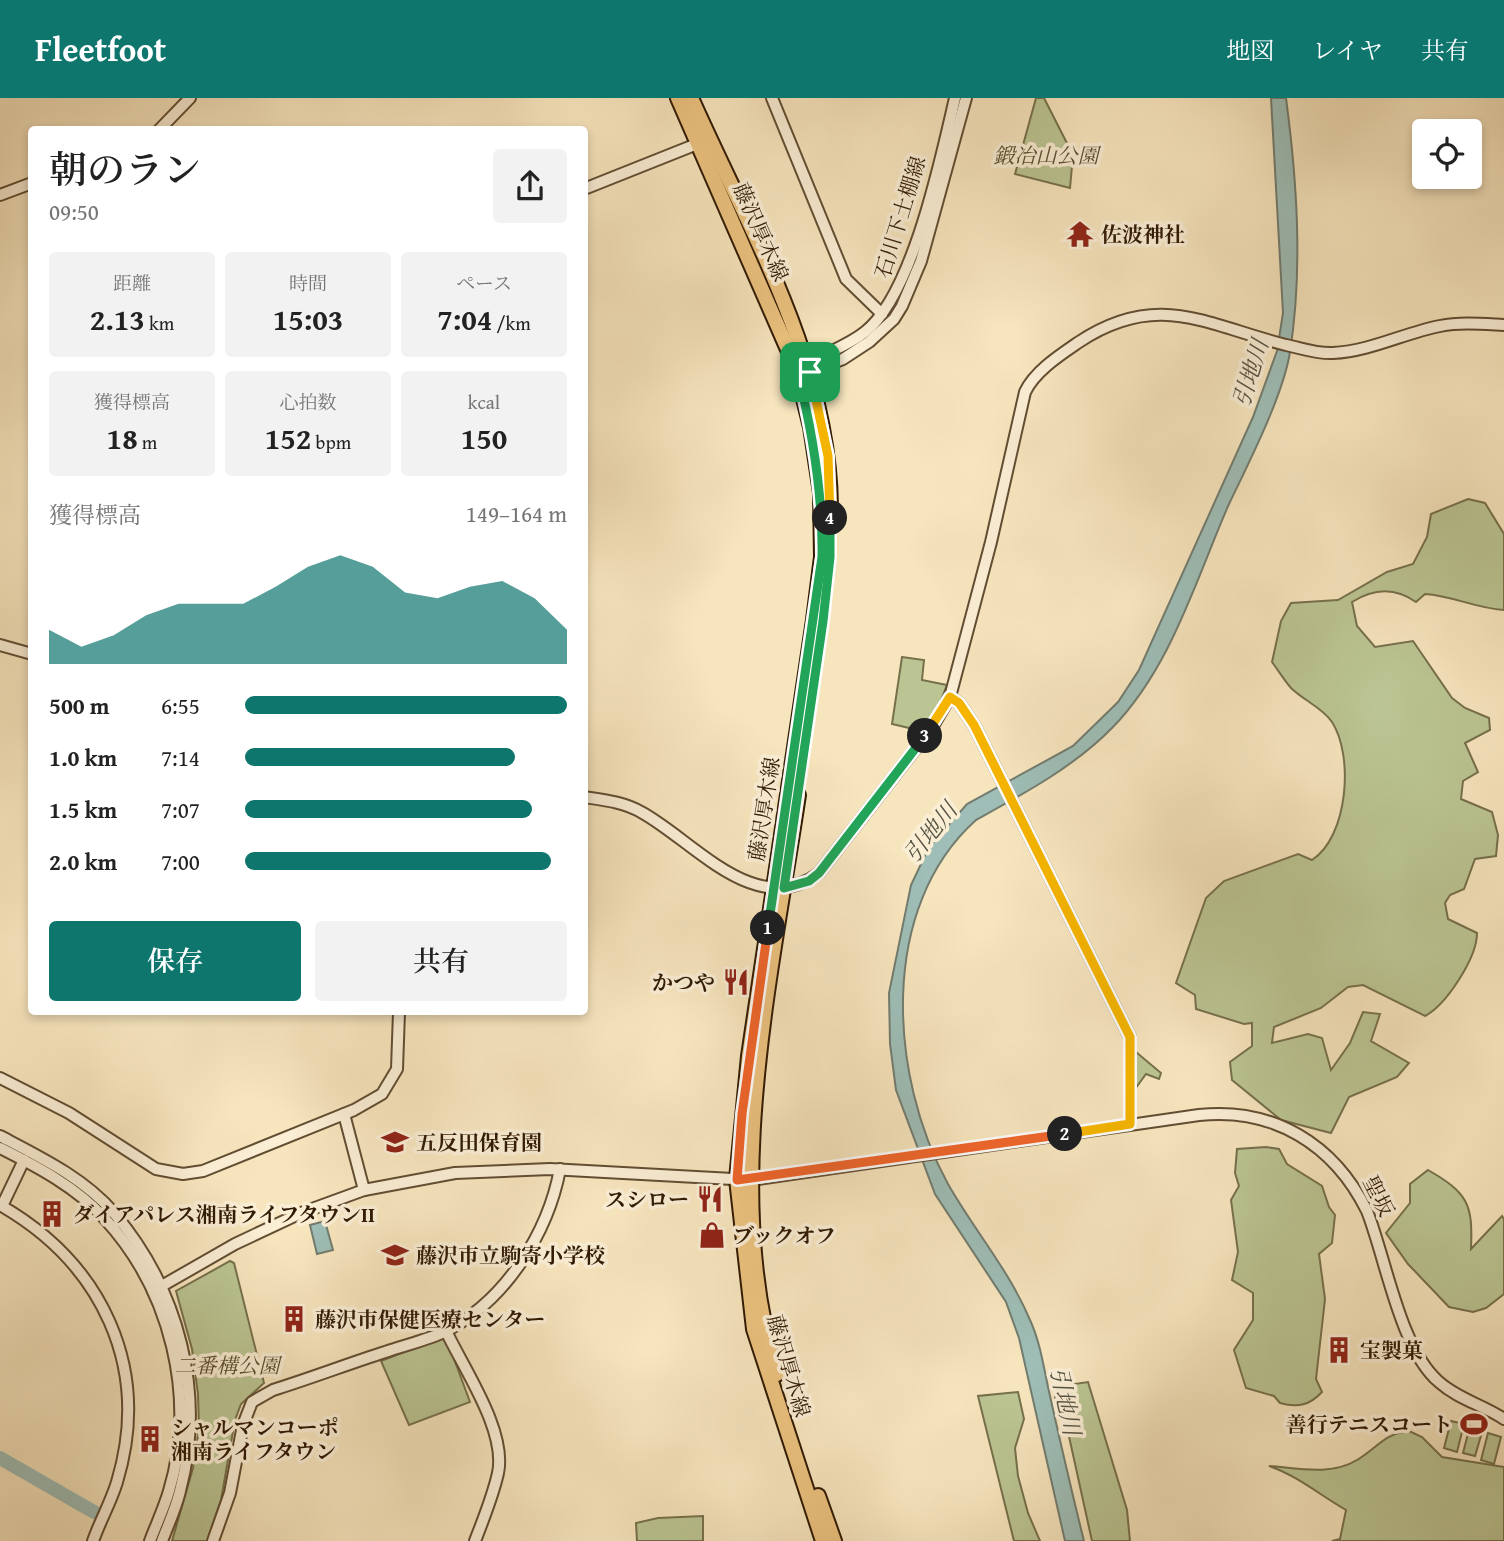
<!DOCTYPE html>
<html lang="ja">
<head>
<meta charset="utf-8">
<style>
	body { margin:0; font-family:"Gentium Book Plus","Noto Serif JP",serif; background:#f2f2f2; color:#222; height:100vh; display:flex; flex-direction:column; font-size:26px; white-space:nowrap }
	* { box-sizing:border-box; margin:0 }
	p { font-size:23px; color:#767676 }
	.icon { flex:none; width:38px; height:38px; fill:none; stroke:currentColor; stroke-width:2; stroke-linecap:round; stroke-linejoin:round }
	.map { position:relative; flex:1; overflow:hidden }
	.side { position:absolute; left:28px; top:28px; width:560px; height:889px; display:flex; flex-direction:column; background:#fff; border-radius:7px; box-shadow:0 4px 10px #0003 }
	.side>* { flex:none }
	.fabs { position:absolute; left:1412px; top:21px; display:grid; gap:14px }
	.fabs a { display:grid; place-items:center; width:70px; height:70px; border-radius:7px; background:#fff; box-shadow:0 4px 10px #0003; font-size:35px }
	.pin { position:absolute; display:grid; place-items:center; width:60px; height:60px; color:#fff; margin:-30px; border-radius:14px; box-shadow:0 4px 10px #0006 }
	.km { position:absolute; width:35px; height:35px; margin:-18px; border-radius:50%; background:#222; color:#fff; font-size:19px; line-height:35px; text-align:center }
	.round { display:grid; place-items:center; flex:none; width:74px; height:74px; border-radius:7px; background:#f2f2f2 }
	.head { display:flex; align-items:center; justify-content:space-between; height:119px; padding:0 21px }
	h1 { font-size:38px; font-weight:600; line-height:52px }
	.stats { display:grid; grid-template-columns:repeat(3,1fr); gap:10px; height:119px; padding:7px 21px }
	.stats div { display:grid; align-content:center; border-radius:7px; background:#f2f2f2; text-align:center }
	.stats b { font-size:30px; font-weight:600 }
	.stats small { font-size:19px; font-weight:400 }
	.stats p { font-size:19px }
	.chart { height:196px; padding:14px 21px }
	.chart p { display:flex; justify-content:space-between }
	.chart svg { width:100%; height:126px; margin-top:7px; fill:#0f766e; opacity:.7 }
	.cta { display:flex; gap:14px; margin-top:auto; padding:14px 21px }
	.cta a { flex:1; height:80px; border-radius:7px; background:#0f766e; color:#fff; font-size:28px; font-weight:600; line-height:80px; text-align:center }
	.cta a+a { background:#f2f2f2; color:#222 }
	ul { padding:0 21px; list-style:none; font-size:23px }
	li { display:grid; grid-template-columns:112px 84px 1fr; align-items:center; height:52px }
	li i { height:18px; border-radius:9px; background:#0f766e }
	header { display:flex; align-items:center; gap:42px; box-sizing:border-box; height:98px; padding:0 35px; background:#0f766e; color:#fff }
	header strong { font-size:33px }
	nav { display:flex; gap:38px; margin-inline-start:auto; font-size:24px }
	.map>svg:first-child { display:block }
	.green { fill:#bbc593; stroke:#76704c; stroke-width:2 }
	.water { fill:#9ebeb7; stroke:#727c6f; stroke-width:2 }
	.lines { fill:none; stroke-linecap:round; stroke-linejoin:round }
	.river { stroke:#9ebeb7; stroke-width:14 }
	.tertiary-casing { stroke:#624d32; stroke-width:14 }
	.primary-casing { stroke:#301a04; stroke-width:18 }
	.tertiary { stroke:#faeed5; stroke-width:10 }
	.primary { stroke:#ecc27f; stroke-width:14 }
	.split-1-casing { stroke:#fff; stroke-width:14 }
	.split-2-casing { stroke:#fff; stroke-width:14 }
	.split-3-casing { stroke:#fff; stroke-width:14 }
	.split-4-casing { stroke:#fff; stroke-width:14 }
	.split-5-casing { stroke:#fff; stroke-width:14 }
	.split-1 { stroke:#22a559; stroke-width:9 }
	.split-2 { stroke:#f0652b; stroke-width:9 }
	.split-3 { stroke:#f5b400; stroke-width:9 }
	.split-4 { stroke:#22a559; stroke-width:9 }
	.split-5 { stroke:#f5b400; stroke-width:9 }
	.labels { text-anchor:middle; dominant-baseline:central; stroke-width:7; stroke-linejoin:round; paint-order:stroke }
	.park-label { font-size:21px; font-style:italic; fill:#5a4d2f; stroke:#faeed5 }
	.street-label { font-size:21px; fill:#301a04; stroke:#faeed5 }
	.poi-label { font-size:21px; font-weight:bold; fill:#301a04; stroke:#faeed5; text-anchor:start }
	.water-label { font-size:23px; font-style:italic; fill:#565343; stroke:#faeed5 }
</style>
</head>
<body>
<header>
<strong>Fleetfoot</strong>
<nav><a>地図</a><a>レイヤ</a><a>共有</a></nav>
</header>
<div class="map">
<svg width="1504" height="1443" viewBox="0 0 1504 1443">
	<rect width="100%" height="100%" fill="#f7e5be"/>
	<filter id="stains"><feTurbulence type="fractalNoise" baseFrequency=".00286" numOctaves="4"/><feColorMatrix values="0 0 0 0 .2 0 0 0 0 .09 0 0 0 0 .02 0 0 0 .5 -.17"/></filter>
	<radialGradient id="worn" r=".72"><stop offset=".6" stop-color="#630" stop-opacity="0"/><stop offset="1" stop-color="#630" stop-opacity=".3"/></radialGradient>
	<g class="green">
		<polygon points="1036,0 1044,0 1073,57 1070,90 1015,76"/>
		<path d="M1468 401 1485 405 1504 436V512C1474 510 1454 498 1425 496L1416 504C1395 489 1374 490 1352 504L1357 528 1375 549 1413 543 1452 600 1465 610 1489 620 1490 632 1465 645 1478 674 1463 683 1461 701 1492 714 1498 737 1496 758 1475 761 1464 791 1450 797 1445 805 1448 821 1477 835C1477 860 1446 907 1425 918L1363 887 1348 889 1321 910 1274 929 1272 945 1308 936 1322 940 1331 972 1350 945 1363 914 1380 916 1371 943 1409 965 1397 979 1349 999 1331 1035 1281 1022 1232 982 1230 964 1252 948V925L1244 926 1196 911 1195 897 1176 885 1206 800 1224 783 1298 756 1312 762C1348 739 1354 658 1332 624 1323 610 1303 602 1291 590 1284 582 1278 572 1272 564L1281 523 1291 505 1338 502 1387 474 1413 466 1427 439 1431 416Z"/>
		<polygon points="902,559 924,562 922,582 947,587 939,607 922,633 892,626"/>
		<polygon points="1136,954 1161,975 1159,981 1146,976 1135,991"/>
		<path d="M1266 1049 1279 1051 1287 1066 1322 1088 1329 1109 1335 1117 1332 1145 1319 1156 1325 1201 1316 1281 1322 1294C1310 1307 1298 1310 1280 1305L1274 1298 1246 1290 1234 1252 1253 1222V1195L1232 1182 1238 1154 1231 1102 1239 1088 1235 1075 1237 1051Z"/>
		<path d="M1428 1072C1468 1095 1473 1106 1471 1151L1502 1118 1504 1121V1196L1486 1210 1473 1214 1449 1209 1408 1166 1386 1135 1410 1105V1086Z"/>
		<polygon points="230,1163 234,1165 264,1285 241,1306 235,1322 221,1402 207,1443 172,1443 193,1370 199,1330 198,1296 192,1251 176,1193"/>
		<polygon points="440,1240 447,1242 470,1304 409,1327 381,1263"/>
		<polygon points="1088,1284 1127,1412 1130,1443 1092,1443 1061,1302 1056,1303 1053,1289"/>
		<polygon points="1018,1294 1024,1321 1015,1350 1018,1378 1028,1415 1040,1443 1014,1443 978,1298"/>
		<polygon points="1451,1323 1464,1326 1457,1354 1444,1350"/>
		<polygon points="1470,1328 1483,1331 1475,1358 1463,1355"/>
		<path d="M1409 1333 1422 1339 1442 1359 1504 1369V1443H1332L1340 1441 1346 1412C1320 1397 1296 1377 1269 1368 1297 1370 1331 1378 1357 1362 1376 1351 1385 1335 1409 1333Z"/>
		<polygon points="1488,1335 1501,1339 1494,1366 1481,1362"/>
		<polygon points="703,1418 703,1443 637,1443 636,1425 658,1420"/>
	</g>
	<g class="water">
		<path d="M1271 0H1286C1297 83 1303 171 1290 254 1283 298 1249 364 1229 406 1196 481 1171 570 1112 630 1074 669 1023 696 976 722 878 810 889 978 948 1086 974 1132 1009 1172 1030 1222 1041 1246 1044 1272 1050 1298 1061 1347 1072 1395 1084 1443H1065L1019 1240 1006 1204 935 1096 896 992 890 946 889 895 911 787 929 749 967 706 1073 648 1118 604 1139 572 1253 319 1277 253 1283 215Z"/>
		<polygon points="325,1123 333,1152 317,1156 310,1127"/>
	</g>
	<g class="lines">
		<polyline class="river" points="0,1360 94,1414"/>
		<defs>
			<g id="tertiary">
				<polyline points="772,0 846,181 882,216"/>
				<polyline points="159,32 190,0"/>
				<polyline points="584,91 702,44"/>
				<polyline points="0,97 32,85"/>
				<path d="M800 271C820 256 845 250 865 234 913 196 941 60 955 0"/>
				<polyline points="804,273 810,274 843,261 869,244 894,221 902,208 921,163 966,0"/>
				<polyline points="0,547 32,556"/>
				<polyline points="950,599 959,605 974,627 1130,939 1130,1026"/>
				<path d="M584 699C604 702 624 704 641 714 693 742 756 823 819 775L933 628 950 599 991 444 1025 294C1035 273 1060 257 1079 244 1158 192 1206 227 1286 247 1301 250 1317 256 1333 255 1371 253 1404 235 1440 228 1461 224 1483 226 1504 227"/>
				<polyline points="0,980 69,1015 156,1071 183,1076 203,1073 354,1012 382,996 397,971 399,914"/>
				<polyline points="344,1016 364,1092"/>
				<path d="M0 1038C40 1059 84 1080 114 1115 179 1192 206 1295 180 1393 176 1410 168 1427 162 1443"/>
				<path d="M0 1050C36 1068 78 1090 105 1121 171 1193 197 1300 169 1393 164 1410 156 1427 150 1443"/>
				<path d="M0 1107C101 1165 152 1268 117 1384 111 1404 100 1423 93 1443"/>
				<polyline points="2,1108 24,1062"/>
				<path d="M153 1193 235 1146 301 1115 364 1092 455 1075 550 1071 751 1082 1199 1017C1273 1009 1334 1046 1367 1113 1386 1161 1400 1251 1439 1284 1458 1301 1483 1307 1504 1321"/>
				<path d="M446 1233C464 1271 507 1333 498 1375 493 1398 483 1422 475 1443"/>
				<path d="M213 1443 230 1395 243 1327 252 1304 273 1292C311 1280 348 1266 385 1254 405 1247 428 1242 446 1233 506 1202 548 1135 560 1071"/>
			</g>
			<g id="primary">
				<polyline points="678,0 797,272 811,329 821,395 822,459 814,522 749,958 737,1081 754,1231 823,1443"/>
				<path d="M691 0C749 131 829 263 830 409"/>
				<path d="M777 1276C720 1097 771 879 798 697"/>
				<polyline points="818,1398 834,1443"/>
			</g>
		</defs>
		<use href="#tertiary" class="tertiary-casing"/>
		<use href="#primary" class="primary-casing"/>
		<use href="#tertiary" class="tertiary"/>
		<use href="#primary" class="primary"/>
	</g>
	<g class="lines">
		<defs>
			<path id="split-1" d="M768 830 822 459C823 395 813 335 797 272L807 265 810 274"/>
			<polyline id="split-2" points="768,830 742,1016 737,1082 1065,1036"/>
			<polyline id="split-3" points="925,638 950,599 959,605 974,627 1130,939 1130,1026 1065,1036"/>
			<polyline id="split-4" points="830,420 830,459 823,523 784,790 809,783 819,775 925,638"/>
			<polyline id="split-5" points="810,274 828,358 830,420"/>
		</defs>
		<use href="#split-1" class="split-1-casing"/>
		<use href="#split-2" class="split-2-casing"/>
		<use href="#split-3" class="split-3-casing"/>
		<use href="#split-4" class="split-4-casing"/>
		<use href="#split-5" class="split-5-casing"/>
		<use href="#split-1" class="split-1"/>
		<use href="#split-2" class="split-2"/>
		<use href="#split-3" class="split-3"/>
		<use href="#split-4" class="split-4"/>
		<use href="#split-5" class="split-5"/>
	</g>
	<defs>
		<symbol id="temple-bare" viewBox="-9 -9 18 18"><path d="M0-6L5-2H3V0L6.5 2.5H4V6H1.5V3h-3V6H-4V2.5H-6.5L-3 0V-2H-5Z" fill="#8f2418" stroke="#faeed5" stroke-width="2.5" paint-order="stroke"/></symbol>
		<symbol id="restaurant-bare" viewBox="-9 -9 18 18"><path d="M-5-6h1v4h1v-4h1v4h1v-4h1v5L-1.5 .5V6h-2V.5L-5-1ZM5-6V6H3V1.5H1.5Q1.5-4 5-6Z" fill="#8f2418" stroke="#faeed5" stroke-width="2.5" paint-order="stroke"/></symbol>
		<symbol id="school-bare" viewBox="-9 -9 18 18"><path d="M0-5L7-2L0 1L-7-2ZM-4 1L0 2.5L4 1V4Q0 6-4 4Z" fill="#8f2418" stroke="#faeed5" stroke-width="2.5" paint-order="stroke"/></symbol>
		<symbol id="building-bare" viewBox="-9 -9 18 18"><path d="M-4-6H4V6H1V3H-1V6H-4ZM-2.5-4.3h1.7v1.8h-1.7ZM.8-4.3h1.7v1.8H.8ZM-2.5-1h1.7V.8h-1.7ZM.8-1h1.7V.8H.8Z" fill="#8f2418" stroke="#faeed5" stroke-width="2.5" paint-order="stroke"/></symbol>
		<symbol id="shop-bare" viewBox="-9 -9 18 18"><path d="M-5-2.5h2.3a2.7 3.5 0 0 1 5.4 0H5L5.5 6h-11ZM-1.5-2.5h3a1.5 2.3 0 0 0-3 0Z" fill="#8f2418" stroke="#faeed5" stroke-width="2.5" paint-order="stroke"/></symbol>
		<symbol id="stadium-bare" viewBox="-9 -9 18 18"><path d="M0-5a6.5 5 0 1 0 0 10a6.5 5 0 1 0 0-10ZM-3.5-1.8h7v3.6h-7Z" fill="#8f2418" stroke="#faeed5" stroke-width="2.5" paint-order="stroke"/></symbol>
	</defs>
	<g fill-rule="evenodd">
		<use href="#temple-bare" x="1061" y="117" width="38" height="38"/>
		<use href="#restaurant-bare" x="717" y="865" width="38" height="38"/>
		<use href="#school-bare" x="376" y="1025" width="38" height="38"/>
		<use href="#restaurant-bare" x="691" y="1082" width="38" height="38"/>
		<use href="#building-bare" x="33" y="1097" width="38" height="38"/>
		<use href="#shop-bare" x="693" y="1118" width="38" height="38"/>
		<use href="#school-bare" x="376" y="1138" width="38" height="38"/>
		<use href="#building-bare" x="275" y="1202" width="38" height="38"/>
		<use href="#building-bare" x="1320" y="1233" width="38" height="38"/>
		<use href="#stadium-bare" x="1455" y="1307" width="38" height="38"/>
		<use href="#building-bare" x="131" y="1322" width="38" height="38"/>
	</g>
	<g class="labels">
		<g class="park-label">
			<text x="1046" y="57">鍛冶山公園</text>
			<text x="227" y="1267">二番構公園</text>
		</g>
		<g class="street-label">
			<text transform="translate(900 119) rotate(-73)">石川下土棚線</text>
			<text transform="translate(761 134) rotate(66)">藤沢厚木線</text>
			<text transform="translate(764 711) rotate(-81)">藤沢厚木線</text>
			<text transform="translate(1379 1098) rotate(63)">聖坂</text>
			<text transform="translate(789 1268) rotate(74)">藤沢厚木線</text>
		</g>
		<g class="poi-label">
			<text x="1101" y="136">佐波神社</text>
			<text x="715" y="884" text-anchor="end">かつや</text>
			<text x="416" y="1044">五反田保育園</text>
			<text x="689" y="1101" text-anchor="end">スシロー</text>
			<text x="73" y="1116">ダイアパレス湘南ライフタウンII</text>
			<text x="733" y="1137">ブックオフ</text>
			<text x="416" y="1157">藤沢市立駒寄小学校</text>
			<text x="315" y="1221">藤沢市保健医療センター</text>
			<text x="1360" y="1252">宝製菓</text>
			<text x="1453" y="1326" text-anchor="end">善行テニスコート</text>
			<text x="171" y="1329">シャルマンコーポ<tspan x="171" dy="24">湘南ライフタウン</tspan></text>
		</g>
		<g class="water-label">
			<text transform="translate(1250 275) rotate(-73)">引地川</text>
			<text transform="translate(930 734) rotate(-51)">引地川</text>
			<text transform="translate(1066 1303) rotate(78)">引地川</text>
		</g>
	</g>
	<rect width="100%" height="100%" filter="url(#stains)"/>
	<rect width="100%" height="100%" fill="url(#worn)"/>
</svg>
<div class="fabs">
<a><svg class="icon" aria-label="locate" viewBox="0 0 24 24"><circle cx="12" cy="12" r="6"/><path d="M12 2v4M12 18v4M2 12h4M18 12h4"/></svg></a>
</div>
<div class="pin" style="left:810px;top:274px;background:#1e9e55"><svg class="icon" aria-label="arrive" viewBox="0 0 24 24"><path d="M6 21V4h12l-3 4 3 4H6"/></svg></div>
<b class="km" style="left:768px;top:830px">1</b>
<b class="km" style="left:1065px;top:1036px">2</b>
<b class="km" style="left:925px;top:638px">3</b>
<b class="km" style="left:830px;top:420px">4</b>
<section class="side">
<div class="head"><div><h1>朝のラン</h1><p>09:50</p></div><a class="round"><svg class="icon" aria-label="share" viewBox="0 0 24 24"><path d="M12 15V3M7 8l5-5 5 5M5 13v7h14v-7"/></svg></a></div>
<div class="stats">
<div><p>距離</p><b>2.13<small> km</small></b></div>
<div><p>時間</p><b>15:03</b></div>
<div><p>ペース</p><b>7:04<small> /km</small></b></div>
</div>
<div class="stats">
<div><p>獲得標高</p><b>18<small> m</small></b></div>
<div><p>心拍数</p><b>152<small> bpm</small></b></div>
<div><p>kcal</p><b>150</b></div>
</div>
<div class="chart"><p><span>獲得標高</span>149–164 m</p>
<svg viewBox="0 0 160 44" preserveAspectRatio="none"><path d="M0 44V32L10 38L20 34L30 27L40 23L50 23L60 23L70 17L80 10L90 6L100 10L110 19L120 21L130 17L140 15L150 21L160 32V44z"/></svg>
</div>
<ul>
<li><b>500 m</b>6:55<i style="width:100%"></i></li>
<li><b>1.0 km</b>7:14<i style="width:84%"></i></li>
<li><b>1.5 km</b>7:07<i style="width:89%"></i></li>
<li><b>2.0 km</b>7:00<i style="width:95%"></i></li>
</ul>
<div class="cta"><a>保存</a><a>共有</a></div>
</section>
</div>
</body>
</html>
